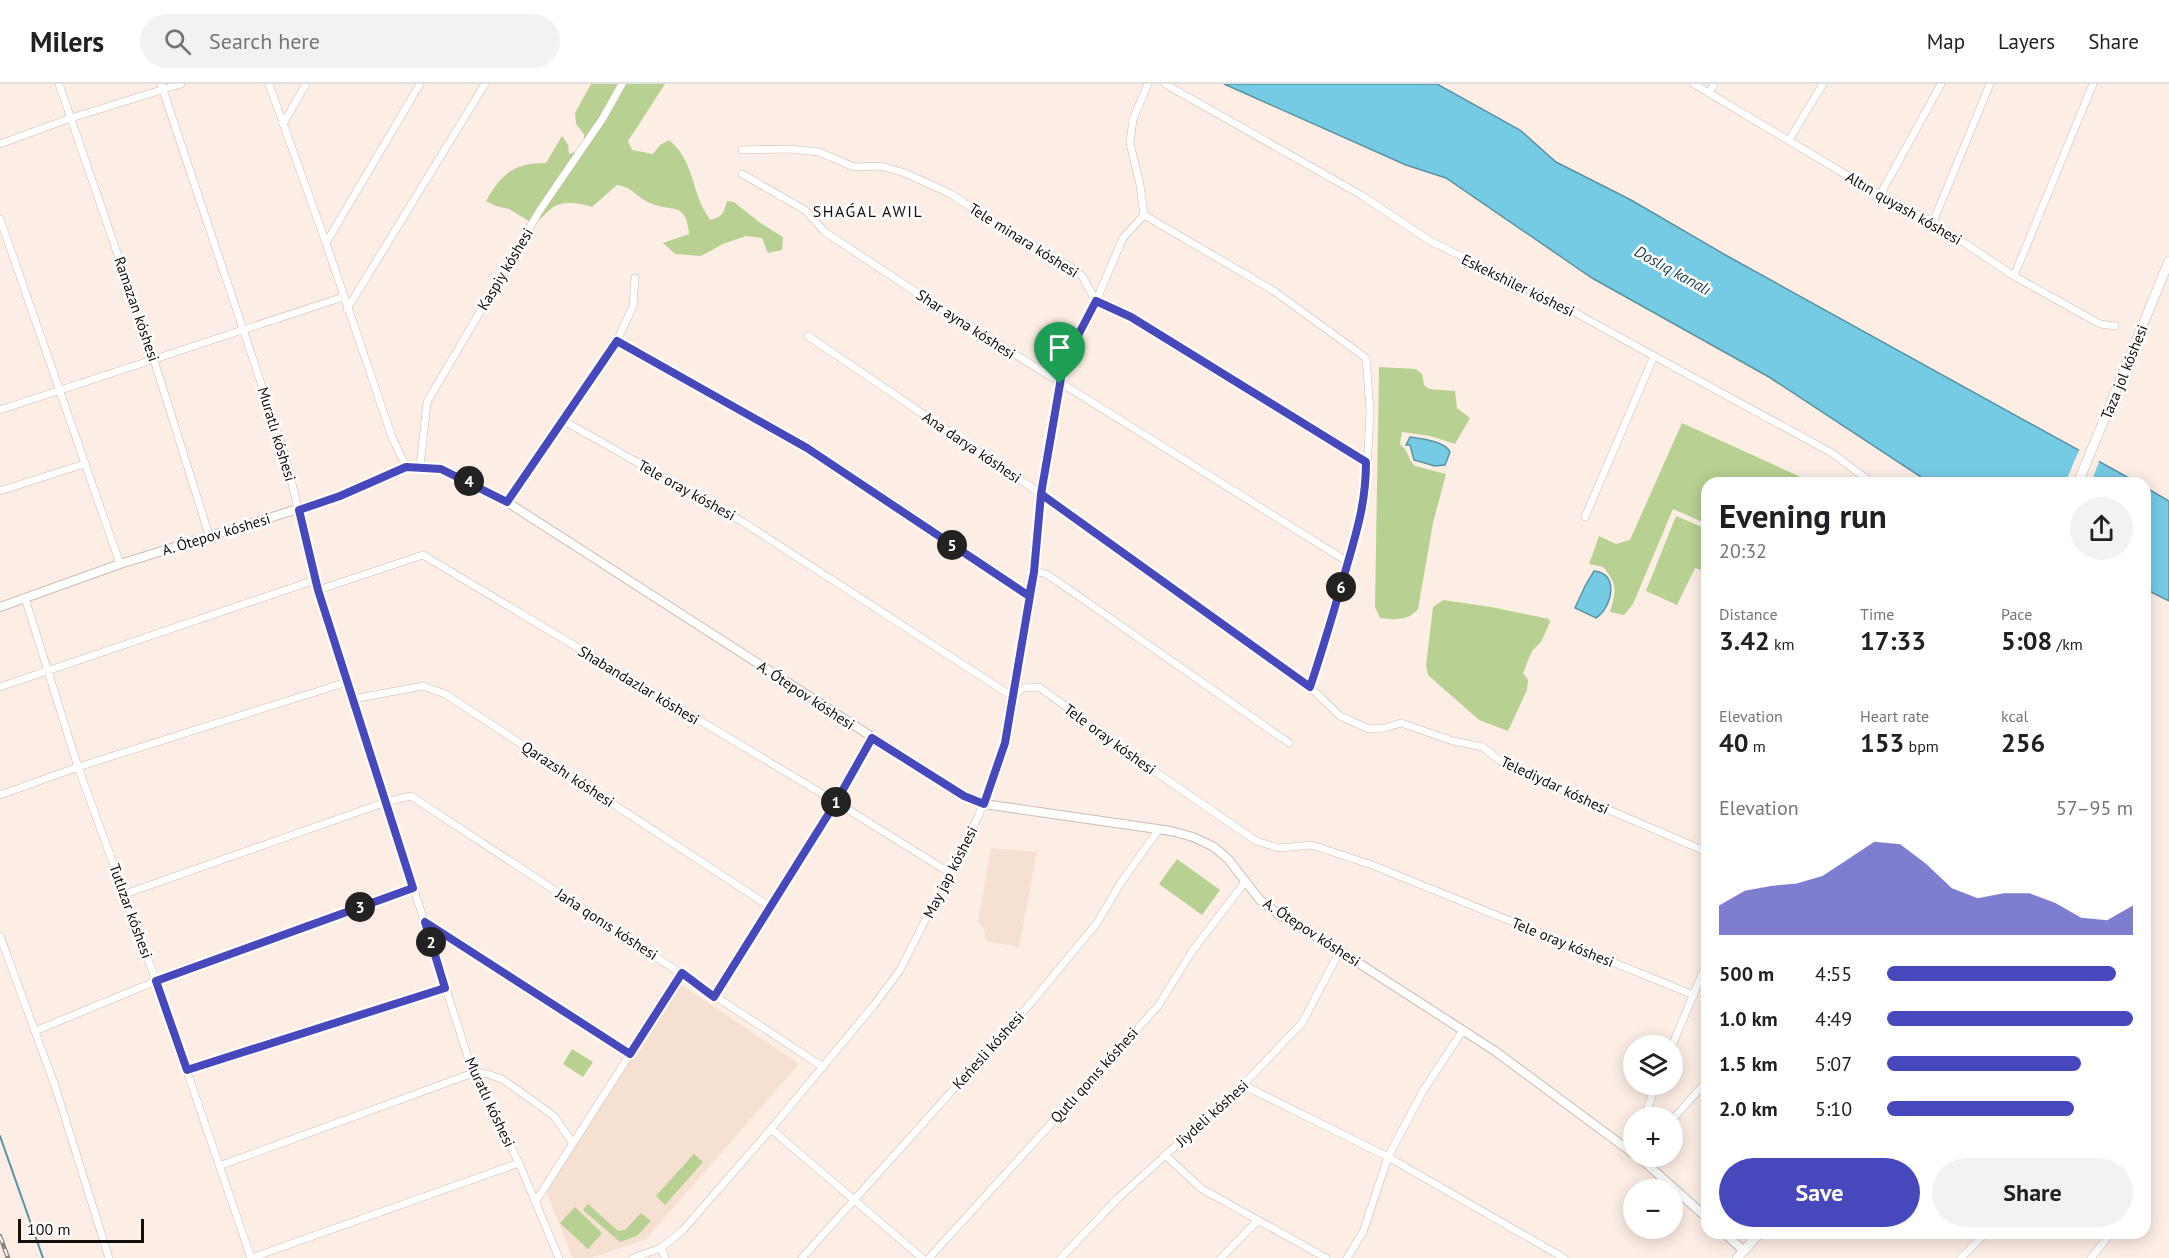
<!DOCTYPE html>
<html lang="en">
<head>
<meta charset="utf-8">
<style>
	body { margin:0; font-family:"PT Sans",sans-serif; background:#f2f2f2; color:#202124; height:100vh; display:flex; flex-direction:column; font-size:22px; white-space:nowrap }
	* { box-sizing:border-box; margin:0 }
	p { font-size:20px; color:#757577 }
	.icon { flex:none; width:33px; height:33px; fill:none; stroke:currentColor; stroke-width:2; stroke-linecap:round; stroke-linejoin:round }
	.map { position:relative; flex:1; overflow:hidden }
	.panel { position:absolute; left:1701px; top:393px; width:450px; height:762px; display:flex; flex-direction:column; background:#fff; border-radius:18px; box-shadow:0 3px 15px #0003 }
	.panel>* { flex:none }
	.tools { position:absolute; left:1623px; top:951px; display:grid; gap:12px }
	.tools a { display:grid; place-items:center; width:60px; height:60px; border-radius:50%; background:#fff; box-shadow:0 3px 15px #0003; font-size:30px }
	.scale { position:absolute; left:18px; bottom:15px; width:126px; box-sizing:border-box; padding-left:6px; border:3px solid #140f0c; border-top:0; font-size:16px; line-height:21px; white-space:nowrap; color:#140f0c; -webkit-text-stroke:4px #fff; paint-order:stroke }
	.pin { position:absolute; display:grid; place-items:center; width:51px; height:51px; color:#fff; margin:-62px -26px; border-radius:50% 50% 50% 0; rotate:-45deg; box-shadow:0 0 6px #0007 }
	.pin .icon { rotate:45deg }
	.km { position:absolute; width:30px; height:30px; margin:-15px; border-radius:50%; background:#222; color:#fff; font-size:16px; line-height:30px; text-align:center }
	.round { display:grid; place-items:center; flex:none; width:63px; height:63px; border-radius:32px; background:#f2f2f2 }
	.overview { display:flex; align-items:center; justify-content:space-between; height:102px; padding:0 18px }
	h1 { font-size:33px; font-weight:700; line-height:45px }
	.stats { display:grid; grid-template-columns:repeat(3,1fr); gap:9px; height:102px; padding:6px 18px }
	.stats div { display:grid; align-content:center }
	.stats b { font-size:26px; font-weight:700 }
	.stats small { font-size:16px; font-weight:400 }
	.stats p { font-size:16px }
	.chart { height:168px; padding:12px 18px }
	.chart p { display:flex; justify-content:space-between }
	.chart svg { width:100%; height:108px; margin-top:6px; fill:#4848bd; opacity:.7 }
	.cta { display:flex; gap:12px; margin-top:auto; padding:12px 18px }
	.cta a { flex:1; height:69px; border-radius:36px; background:#4848bd; color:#fff; font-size:24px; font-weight:700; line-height:69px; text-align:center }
	.cta a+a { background:#f2f2f2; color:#202124 }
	ul { padding:0 18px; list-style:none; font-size:20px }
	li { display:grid; grid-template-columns:96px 72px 1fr; align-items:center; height:45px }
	li i { height:15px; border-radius:8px; background:#4848bd }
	header { display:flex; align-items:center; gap:36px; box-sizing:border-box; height:84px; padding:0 30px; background:#fff; border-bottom:2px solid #e0e0e0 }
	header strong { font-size:28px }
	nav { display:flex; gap:33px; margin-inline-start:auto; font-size:21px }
	.search { width:420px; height:54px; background:#f2f2f2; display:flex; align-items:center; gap:15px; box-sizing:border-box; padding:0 21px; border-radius:33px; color:#757577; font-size:22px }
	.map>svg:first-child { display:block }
	.built { fill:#f5e0d2 }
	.green { fill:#b8d091 }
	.water { fill:#76cbe4; stroke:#5993a3; stroke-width:1.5 }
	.pier { fill:#fdeee5 }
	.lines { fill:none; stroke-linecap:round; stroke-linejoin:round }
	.stream { stroke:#5993a3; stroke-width:2 }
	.minor-casing { stroke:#cabcb4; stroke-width:8 }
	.tertiary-casing { stroke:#cabcb4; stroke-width:10 }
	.secondary-casing { stroke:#cabcb4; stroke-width:10 }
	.minor { stroke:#fff; stroke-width:7 }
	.tertiary { stroke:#fff; stroke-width:8 }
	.secondary { stroke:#fff; stroke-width:9 }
	.rail-casing { stroke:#8c817b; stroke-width:4.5 }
	.rail { stroke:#fff; stroke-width:2; stroke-dasharray:7; stroke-linecap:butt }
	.route-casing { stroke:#fff; stroke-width:12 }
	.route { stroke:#4848bd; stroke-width:8 }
	.labels { text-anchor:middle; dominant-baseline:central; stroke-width:5; stroke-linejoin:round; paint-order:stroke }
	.street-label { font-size:15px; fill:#140f0c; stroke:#fff }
	.neighbourhood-label { font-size:16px; letter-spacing:1.5px; fill:#140f0c; stroke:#fff }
	.water-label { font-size:16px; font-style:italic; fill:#1f4752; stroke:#fff }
</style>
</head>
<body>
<header>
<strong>Milers</strong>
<div class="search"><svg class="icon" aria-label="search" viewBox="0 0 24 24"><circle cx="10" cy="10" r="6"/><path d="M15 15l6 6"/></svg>Search here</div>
<nav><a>Map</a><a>Layers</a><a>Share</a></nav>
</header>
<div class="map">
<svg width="2169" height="1174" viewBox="0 0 2169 1174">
	<rect width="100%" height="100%" fill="#fdeee5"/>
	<g class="built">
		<polygon points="991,764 1037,768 1019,863 985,857 985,847 978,838"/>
		<polygon points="680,900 799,980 645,1156 591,1174 573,1174 546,1107"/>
	</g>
	<g class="green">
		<path d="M591 0H665L628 57 632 66 653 70 660 61 669 56C688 71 691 93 699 115 701 122 706 129 710 136 722 133 724 129 727 117L734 118 759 138 783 153 782 166 768 169 762 154 746 152 723 160 701 172 675 170 663 159 689 150C686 116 672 129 650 119 637 114 633 103 617 101L592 123C581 119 562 116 552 124 544 130 542 136 532 139L509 125 496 122 486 117C502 89 514 79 546 79L562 52 568 61 569 70 584 65V50L576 40 575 29Z"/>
		<path d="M1379 283 1416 285 1422 290 1424 301 1429 305 1455 307 1457 324 1470 334 1455 360 1430 352 1402 348 1400 360C1410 368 1407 375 1415 382L1446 390 1433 439 1418 525C1408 537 1395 536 1380 534L1375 523Z"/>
		<path d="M1682 339 1814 399H1707V440L1673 425 1633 520 1624 531 1610 528C1616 507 1618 500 1603 483L1589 480 1599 452 1616 460 1630 456Z"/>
		<polygon points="1676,432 1707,445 1707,488 1695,484 1677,521 1646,507"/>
		<polygon points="1443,516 1491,523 1549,535 1550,538 1541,558 1532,567 1523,589 1528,596 1527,606 1508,647 1479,636 1428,591 1426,582 1433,523"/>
		<polygon points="1177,775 1220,806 1202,831 1159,800"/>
		<polygon points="572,965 593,978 583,993 563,980"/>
		<polygon points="694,1070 703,1078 665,1121 656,1112"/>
		<polygon points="588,1120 618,1147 625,1146 641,1129 651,1137 637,1152 620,1158 583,1126"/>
		<polygon points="575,1123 602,1149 588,1165 560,1139"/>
	</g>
	<g class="water">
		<polygon points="1224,0 1437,0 1520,46 1556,78 1631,116 1729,173 2138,399 1930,399 1769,293 1592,194 1446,94 1406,81"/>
		<path d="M1410 353C1422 355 1445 357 1450 368L1445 381 1435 382 1414 376 1410 361H1406Z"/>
		<polygon points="2145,403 2169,417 2169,517 2145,505"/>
		<path d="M1594 487C1620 489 1612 524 1596 534L1575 524 1585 502Z"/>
	</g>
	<polygon class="pier" points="2080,364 2100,375 2091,399 2065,399"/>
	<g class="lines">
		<polyline class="stream" points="0,1052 43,1174"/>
		<defs>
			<g id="minor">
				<polyline points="59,0 154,276 209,451"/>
				<polyline points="161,0 285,371 318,506 473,989 519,1079 559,1174"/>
				<polyline points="269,0 326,159 392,353 406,383"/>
				<polyline points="1165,0 1361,111 1430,157 1563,222 1654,272 1832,369 1872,399"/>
				<polyline points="1694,0 1880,111 1933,138 2014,192 2100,240 2115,242"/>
				<polyline points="1709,9 1714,0"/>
				<polyline points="283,40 306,0"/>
				<polyline points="1789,56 1823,0"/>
				<polyline points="0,60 71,34 181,0"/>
				<polyline points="742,66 789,65 819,68 854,83 881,82 905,89 951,110 1019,155 1069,182 1082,192 1096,217 1131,233 1366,378"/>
				<polyline points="742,90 805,126 825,148 931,218 1348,478"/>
				<polyline points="1880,111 1941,0"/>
				<polyline points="1144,131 1274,207 1366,274 1370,327 1366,409 1333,534 1310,603"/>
				<polyline points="0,135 120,480"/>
				<polyline points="1933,138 1990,0"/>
				<polyline points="326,159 420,0"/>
				<polyline points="2014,192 2093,0"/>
				<polyline points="347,225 485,0"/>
				<polyline points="808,252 1041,410 1310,603 1340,632 1369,645 1385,644 1401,639 1453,657 1483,663 1500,677 1516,686 1707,768"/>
				<polyline points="617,257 807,364 1029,512"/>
				<polyline points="0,326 343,213"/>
				<polyline points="564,337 743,438 1013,613 1023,604 1039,603 1150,684 1256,757 1279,764 1312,761 1372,781 1694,911"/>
				<polyline points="420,383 427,318 540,126 603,34 622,0"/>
				<polyline points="0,407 84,380"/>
				<polyline points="507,418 617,257 633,222 635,194"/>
				<polyline points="1585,433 1654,272"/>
				<polyline points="1034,488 1044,489 1057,497 1289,659"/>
				<polyline points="318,506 423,471 836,718 950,789"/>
				<polyline points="25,514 78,683 156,897 251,1174 519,1079"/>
				<polyline points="0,603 315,496"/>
				<polyline points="353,615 423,602 445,610 769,822"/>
				<polyline points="0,711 78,683 347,598"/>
				<polyline points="125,810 386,718 411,712 823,983"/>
				<polyline points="425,838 630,970"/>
				<polyline points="0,852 55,1002 109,1174"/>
				<polyline points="714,913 836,718 872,654"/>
				<polyline points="35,947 156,897 413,804"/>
				<polyline points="1672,962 1707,878"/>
				<polyline points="187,986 445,904"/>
				<polyline points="1243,1001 1388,1073 1564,1174"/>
				<polyline points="1644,1034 1656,1000"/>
				<polyline points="1672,1036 1707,997"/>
				<polyline points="771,1045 922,1174"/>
				<polyline points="1165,1071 1202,1105 1326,1174"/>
				<polyline points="219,1082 473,989 488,990 502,995 554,1032 572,1058"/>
				<polyline points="536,1117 682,889"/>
				<polyline points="661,1164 665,1174"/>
				<polyline points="633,1174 661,1164 683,1146 771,1045 874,921 900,886 978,733 1005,659 1034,488 1041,410 1063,280 1096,217 1123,154 1144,131 1140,101 1130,59 1133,35 1148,0"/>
				<polyline points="802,1174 1030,920 1097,839 1120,800 1159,745"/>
				<polyline points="929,1174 1158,922 1193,866 1245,798"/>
				<polyline points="1061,1174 1117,1115 1243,1001 1302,939 1340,867"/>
				<polyline points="1221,1174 1257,1137"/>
				<polyline points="1347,1174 1363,1148 1388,1073 1423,1007 1463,946"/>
				<polyline points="1961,1174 1986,1149"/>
				<polyline points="2091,1174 2111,1149"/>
			</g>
			<g id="tertiary">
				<polyline points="0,523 120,480 340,412 406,383 441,385 468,397 507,418 964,712 984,720 1171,747 1193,753 1214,763 1228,775 1260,816 1278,830 1340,867 1495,967 1634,1070"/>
				<polyline points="1638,1072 1707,1134"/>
				<polyline points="1724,1149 1744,1167"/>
			</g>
			<g id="secondary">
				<polyline points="2078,399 2169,177"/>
				<polyline points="1737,1174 1760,1149"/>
			</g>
		</defs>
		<use href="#minor" class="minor-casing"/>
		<use href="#tertiary" class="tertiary-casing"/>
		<use href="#secondary" class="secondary-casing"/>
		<use href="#minor" class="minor"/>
		<use href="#tertiary" class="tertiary"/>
		<use href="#secondary" class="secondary"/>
		<defs>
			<polyline id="rail" points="0,1152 8,1174"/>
		</defs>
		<use href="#rail" class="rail-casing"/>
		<use href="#rail" class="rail"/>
	</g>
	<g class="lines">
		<defs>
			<path id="route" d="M1060 300 1041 410 1034 488 1005 659 984 720 964 712 872 654 836 718 714 913 682 889 630 970 425 838 445 904 187 986 156 897 413 804 318 506 299 426 340 412 406 383 441 385 507 418 617 257 807 364 1029 512 1034 488 1041 410 1310 603C1324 562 1336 520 1348 478 1358 443 1366 416 1366 378L1131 233 1096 217 1063 280 1060 300"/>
		</defs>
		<use href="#route" class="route-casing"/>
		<use href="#route" class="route"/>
	</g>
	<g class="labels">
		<g class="street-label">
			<text transform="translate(1904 124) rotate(30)">Altın quyash kóshesi</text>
			<text transform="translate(1024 156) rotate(32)">Tele minara kóshesi</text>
			<text transform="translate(505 185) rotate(-59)">Kaspiy kóshesi</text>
			<text transform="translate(1518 201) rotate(26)">Eskekshiler kóshesi</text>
			<text transform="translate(137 225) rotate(71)">Ramazan kóshesi</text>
			<text transform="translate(966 240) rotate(33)">Shar ayna kóshesi</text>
			<text transform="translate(2124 288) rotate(-68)">Taza jol kóshesi</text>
			<text transform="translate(277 350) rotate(73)">Muratlı kóshesi</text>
			<text transform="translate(972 363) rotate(34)">Ana darya kóshesi</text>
			<text transform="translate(687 406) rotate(29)">Tele oray kóshesi</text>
			<text transform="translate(216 450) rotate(-17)">A. Ótepov kóshesi</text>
			<text transform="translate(639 601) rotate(31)">Shabandazlar kóshesi</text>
			<text transform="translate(806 611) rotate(33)">A. Ótepov kóshesi</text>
			<text transform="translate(1110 655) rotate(36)">Tele oray kóshesi</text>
			<text transform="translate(568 690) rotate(33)">Qarazshı kóshesi</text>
			<text transform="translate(1555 701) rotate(25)">Telediydar kóshesi</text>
			<text transform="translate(950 788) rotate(-63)">May jap kóshesi</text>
			<text transform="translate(131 827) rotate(70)">Tutlızar kóshesi</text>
			<text transform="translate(607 840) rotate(33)">Jańa qonıs kóshesi</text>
			<text transform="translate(1312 848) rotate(33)">A. Ótepov kóshesi</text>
			<text transform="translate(1563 858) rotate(22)">Tele oray kóshesi</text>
			<text transform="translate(988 966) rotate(-48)">Keńesli kóshesi</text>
			<text transform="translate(1094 991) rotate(-48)">Qutlı qonıs kóshesi</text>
			<text transform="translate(490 1018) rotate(65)">Muratlı kóshesi</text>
			<text transform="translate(1212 1029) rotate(-42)">Jiydeli kóshesi</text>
		</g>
		<g class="neighbourhood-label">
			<text x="868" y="127">SHAǴAL AWIL</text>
		</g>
		<g class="water-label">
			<text transform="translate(1673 186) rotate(29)">Doslıq kanalı</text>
		</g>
	</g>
</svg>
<div class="tools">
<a><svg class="icon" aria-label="layers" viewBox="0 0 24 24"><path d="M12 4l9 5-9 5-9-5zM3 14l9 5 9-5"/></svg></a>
<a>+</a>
<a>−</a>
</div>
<div class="scale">100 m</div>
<div class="pin" style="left:1060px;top:300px;background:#1e9e55"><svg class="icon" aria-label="arrive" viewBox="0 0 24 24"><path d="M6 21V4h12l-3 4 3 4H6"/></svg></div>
<b class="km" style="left:836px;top:718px">1</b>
<b class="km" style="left:431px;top:858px">2</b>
<b class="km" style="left:360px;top:823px">3</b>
<b class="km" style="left:469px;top:397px">4</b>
<b class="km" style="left:952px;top:461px">5</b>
<b class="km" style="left:1341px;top:503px">6</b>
<section class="panel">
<div class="overview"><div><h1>Evening run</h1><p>20:32</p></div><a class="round"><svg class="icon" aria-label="share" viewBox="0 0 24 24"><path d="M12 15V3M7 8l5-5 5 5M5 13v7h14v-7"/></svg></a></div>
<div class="stats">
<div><p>Distance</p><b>3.42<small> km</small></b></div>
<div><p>Time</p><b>17:33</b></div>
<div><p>Pace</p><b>5:08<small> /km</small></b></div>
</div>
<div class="stats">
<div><p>Elevation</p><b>40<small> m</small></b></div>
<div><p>Heart rate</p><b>153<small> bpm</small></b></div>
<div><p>kcal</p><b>256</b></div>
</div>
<div class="chart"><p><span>Elevation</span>57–95 m</p>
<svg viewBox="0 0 160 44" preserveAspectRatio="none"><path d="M0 44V32L10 26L20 24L30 23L40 20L50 13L60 6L70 7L80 15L90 25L100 29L110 27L120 27L130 31L140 37L150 38L160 32V44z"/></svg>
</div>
<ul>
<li><b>500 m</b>4:55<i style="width:93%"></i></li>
<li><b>1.0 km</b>4:49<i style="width:100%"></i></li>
<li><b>1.5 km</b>5:07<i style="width:79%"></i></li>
<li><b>2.0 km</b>5:10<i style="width:76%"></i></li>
</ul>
<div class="cta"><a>Save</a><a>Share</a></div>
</section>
</div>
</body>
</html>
